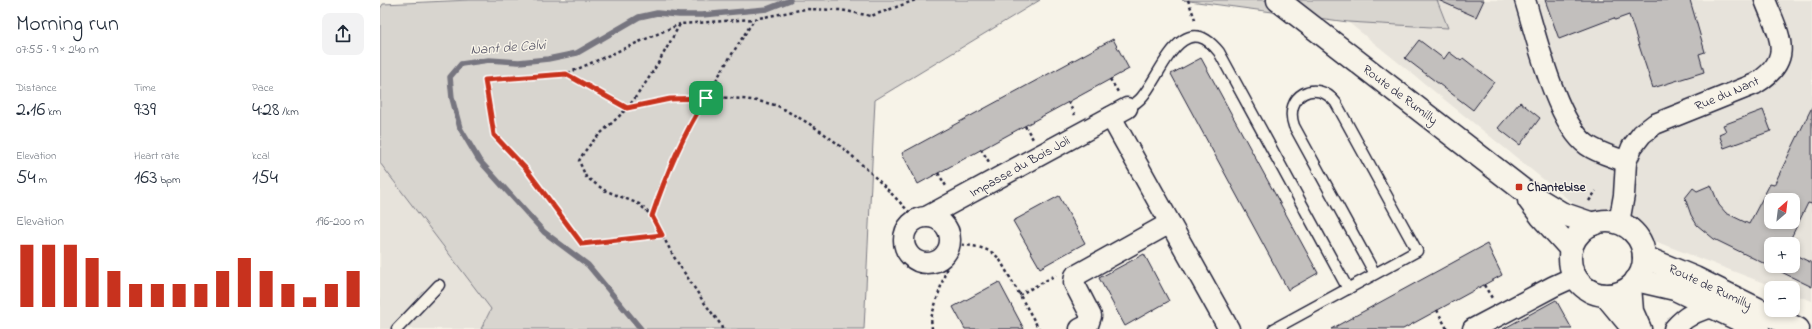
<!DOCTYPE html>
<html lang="en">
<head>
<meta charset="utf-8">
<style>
	body { margin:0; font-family:"Indie Flower",sans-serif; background:#f2f2f3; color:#1f2937; height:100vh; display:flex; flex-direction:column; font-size:15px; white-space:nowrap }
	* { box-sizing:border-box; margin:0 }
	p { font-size:13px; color:#747a83 }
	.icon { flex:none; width:22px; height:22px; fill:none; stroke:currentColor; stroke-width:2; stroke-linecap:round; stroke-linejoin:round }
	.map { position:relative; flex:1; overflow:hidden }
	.drawer { display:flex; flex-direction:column; background:#fff; width:380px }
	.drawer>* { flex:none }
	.needle { width:26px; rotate:28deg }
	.tools { position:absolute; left:1384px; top:193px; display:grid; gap:8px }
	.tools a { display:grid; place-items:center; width:36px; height:36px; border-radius:8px; background:#fff; box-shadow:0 2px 6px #0003; font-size:20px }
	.pin { position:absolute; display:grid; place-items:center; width:34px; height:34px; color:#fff; margin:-17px; border-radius:8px; box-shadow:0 2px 6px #0006 }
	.round { display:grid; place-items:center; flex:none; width:42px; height:42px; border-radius:8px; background:#f2f2f3 }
	.headline { display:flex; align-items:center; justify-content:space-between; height:68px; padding:0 16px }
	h1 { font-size:22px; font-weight:600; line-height:30px }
	.figures { display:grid; grid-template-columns:repeat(3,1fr); gap:6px; height:68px; padding:4px 16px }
	.figures div { display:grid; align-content:center }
	.figures b { font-size:20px; font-weight:600 }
	.figures small { font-size:11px; font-weight:400 }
	.figures p { font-size:11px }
	.chart { height:112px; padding:8px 16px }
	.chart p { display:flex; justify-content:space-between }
	.chart svg { width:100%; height:72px; margin-top:4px; stroke:#c8321e; stroke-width:6 }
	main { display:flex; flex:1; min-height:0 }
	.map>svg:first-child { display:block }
	.built { fill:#e7e3db; fill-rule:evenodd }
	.green { fill:#d8d5cf; stroke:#7d7c85 }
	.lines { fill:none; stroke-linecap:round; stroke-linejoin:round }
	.stream { stroke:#76747f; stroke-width:5.5 }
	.building { fill:#c2bfbd; stroke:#22223b; fill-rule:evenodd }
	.lane-casing { stroke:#22223b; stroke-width:13 }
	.street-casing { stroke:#22223b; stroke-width:23 }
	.secondary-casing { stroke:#22223b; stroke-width:25 }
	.path { stroke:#22223b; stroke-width:2.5; stroke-dasharray:3 3; stroke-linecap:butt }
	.lane { stroke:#f7f3e8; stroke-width:10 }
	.street { stroke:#f7f3e8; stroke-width:20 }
	.secondary { stroke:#f7f3e8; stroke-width:22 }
	.route-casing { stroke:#fff; stroke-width:8 }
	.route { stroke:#c8321e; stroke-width:5 }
	.poi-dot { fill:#c8321e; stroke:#f7f3e8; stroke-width:1.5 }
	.labels { text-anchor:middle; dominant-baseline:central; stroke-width:3; stroke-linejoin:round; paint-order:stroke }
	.street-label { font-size:13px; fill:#22223b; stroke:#f7f3e8 }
	.poi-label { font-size:13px; font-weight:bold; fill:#22223b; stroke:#f7f3e8; text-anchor:start }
	.water-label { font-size:14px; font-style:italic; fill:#535263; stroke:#f7f3e8 }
</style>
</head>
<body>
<main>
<section class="drawer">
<div class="headline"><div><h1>Morning run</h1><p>07:55 · 9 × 240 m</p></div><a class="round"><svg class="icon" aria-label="share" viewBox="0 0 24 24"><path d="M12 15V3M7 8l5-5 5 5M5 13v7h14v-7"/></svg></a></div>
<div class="figures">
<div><p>Distance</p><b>2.16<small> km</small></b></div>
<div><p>Time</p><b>9:39</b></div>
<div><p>Pace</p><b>4:28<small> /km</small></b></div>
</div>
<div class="figures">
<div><p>Elevation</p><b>54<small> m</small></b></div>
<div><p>Heart rate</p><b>163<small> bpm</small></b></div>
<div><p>kcal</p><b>154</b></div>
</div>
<div class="chart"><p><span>Elevation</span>196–200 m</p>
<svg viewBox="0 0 160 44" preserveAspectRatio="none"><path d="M5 44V6M15 44V6M25 44V6M35 44V14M45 44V22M55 44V30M65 44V30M75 44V30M85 44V30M95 44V22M105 44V14M115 44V22M125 44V30M135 44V38M145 44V30M155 44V22"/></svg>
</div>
</section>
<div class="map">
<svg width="1432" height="329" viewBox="0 0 1432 329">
	<rect width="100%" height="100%" fill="#f7f3e8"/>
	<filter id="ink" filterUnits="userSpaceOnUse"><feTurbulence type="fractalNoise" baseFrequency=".025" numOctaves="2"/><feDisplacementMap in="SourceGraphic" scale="8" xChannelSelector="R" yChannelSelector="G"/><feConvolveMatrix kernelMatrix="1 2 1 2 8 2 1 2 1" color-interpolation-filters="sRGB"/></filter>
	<g filter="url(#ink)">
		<g class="built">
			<path d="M1057 0H1432V301L1413 294V288H1397L1209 216 968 22 1068 28ZM1391 200H1413V222H1391ZM1391 244H1413V266H1391Z"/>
			<polygon points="0,163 111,309 101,329 0,329"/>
		</g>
		<g class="green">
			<polygon points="90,0 660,0 495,100 484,329 101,329 111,309 0,163 0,9 3,4"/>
			<polygon points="802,0 1057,0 1068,28 968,22"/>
		</g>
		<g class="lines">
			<polyline class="stream" points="261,329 208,265 164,232 99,160 80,128 72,98 70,77 81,64 109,60 139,62 168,59 197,53 259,17 277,13 299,15 322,15 387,9 410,0"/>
		</g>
		<g class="building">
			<polygon points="1058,0 1104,0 1096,17"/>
			<polygon points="1165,0 1310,0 1325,52 1319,54 1324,72 1273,88 1249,15 1235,20 1234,18 1179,39"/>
			<polygon points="733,39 749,69 538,184 522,153"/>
			<polygon points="1039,40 1064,59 1069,52 1081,61 1083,58 1114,82 1093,110 1025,58"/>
			<polygon points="821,58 938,273 908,290 791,74"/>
			<polygon points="1140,102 1160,118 1140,145 1118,128"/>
			<path d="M1432 107V204L1428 203 1408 244H1391V266H1413V254L1432 263V287L1334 239 1317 225 1311 215 1305 198 1313 188 1317 191 1331 185 1339 205 1346 213 1369 224 1390 184 1394 185ZM1391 200H1413V222H1391Z"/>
			<polygon points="1383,110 1391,131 1344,148 1339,134 1346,131 1343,125"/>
			<polygon points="679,196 705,243 660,268 633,221"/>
			<polygon points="1107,244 1122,275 1023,329 951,329"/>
			<polygon points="764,254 789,301 745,326 719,278"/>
			<polygon points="619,282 644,329 585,329 573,307"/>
			<polygon points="1176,300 1192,329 1123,329"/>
		</g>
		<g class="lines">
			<defs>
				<g id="lane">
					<path d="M747 108C753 105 758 102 762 97 782 74 802 6 839 52L968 289"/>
					<polyline points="17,329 59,285"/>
					<path d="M894 329 1037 251 956 103C936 77 903 96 914 126L995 274"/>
				</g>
				<g id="street">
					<path d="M1145 0C1156 36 1177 124 1207 145 1218 153 1234 157 1246 162"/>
					<polyline points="731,117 849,329"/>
					<polyline points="548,216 747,108"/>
					<circle cx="547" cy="240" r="23"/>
					<path d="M1239 223 1244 195 1246 162 1252 147 1262 134 1275 124 1375 84C1416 59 1399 36 1385 0"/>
					<polyline points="1251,286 1253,311 1261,329"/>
					<polyline points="1223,294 1252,329"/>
					<polyline points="700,329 708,325 711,316 694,283 695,276 790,223"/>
					<polyline points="1093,329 1174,286 1196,276"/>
					<path d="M1294 329C1305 316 1318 309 1335 307"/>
				</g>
				<g id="secondary">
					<polyline points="898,0 1143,190 1181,213 1213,224"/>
					<polyline points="1149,200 1161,216 1191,249"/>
					<circle cx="1227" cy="258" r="37"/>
					<polyline points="1264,257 1315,278 1418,329"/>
					<polyline points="1256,280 1295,289 1378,329"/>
				</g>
			</defs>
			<use href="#lane" class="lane-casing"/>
			<use href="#street" class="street-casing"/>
			<use href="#secondary" class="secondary-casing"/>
			<g class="path">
				<polyline points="808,0 816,22"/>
				<path d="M186 74 247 108C294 98 347 92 395 105 401 107 408 112 414 115 459 139 495 176 530 213"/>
				<polyline points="730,79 738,92"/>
				<polyline points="688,102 695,115"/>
				<polyline points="645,126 653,139"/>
				<polyline points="601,149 609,162"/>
				<polyline points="558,173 566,186"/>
				<polyline points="1209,201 1216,191"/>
				<path d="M272 216C296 145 333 82 374 20"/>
				<polyline points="282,235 202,244 146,169 114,135 105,80 186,74 300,24"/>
				<path d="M570 243C587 246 609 245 620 260L659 329"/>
				<polyline points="1104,285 1112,298"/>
				<polyline points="639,295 676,275"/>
				<polyline points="1057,310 1067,329"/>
				<path d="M342 329 341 325 323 301 294 257 272 216 259 204 224 190 206 177 199 161C210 139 232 125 248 107 269 81 284 53 300 24L374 19 425 9 461 10 491 16 536 0"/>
				<polyline points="552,329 551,318 567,267 562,257"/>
			</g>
			<use href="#lane" class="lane"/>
			<use href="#street" class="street"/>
			<use href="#secondary" class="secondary"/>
		</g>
	</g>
	<g class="lines" filter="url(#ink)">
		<defs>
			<path id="route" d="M186 74 247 108 290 99 326 98C303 135 286 174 272 216L282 235 202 244 146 169 114 135 105 80Z"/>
		</defs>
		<use href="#route" class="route-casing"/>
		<use href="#route" class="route"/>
	</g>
	<rect class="poi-dot" x="1135" y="183" width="8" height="8" rx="2"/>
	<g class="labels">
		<g class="street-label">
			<text transform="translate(1347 94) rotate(-23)">Rue du Nant</text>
			<text transform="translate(1020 95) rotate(37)">Route de Rumilly</text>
			<text transform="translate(640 167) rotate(-29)">Impasse du Bois Joli</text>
			<text transform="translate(1330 287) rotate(25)">Route de Rumilly</text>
		</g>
		<g class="poi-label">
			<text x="1147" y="187">Chantebise</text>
		</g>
		<g class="water-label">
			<text transform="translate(128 48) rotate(-4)">Nant de Calvi</text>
		</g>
	</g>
</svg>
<div class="tools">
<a><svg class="needle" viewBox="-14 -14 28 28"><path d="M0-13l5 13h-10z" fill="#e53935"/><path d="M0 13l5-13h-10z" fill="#747a83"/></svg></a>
<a>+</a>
<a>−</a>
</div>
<div class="pin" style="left:326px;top:98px;background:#1e9e55"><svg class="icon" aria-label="arrive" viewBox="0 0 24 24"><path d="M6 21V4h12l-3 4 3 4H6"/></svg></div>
</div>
</main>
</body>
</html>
